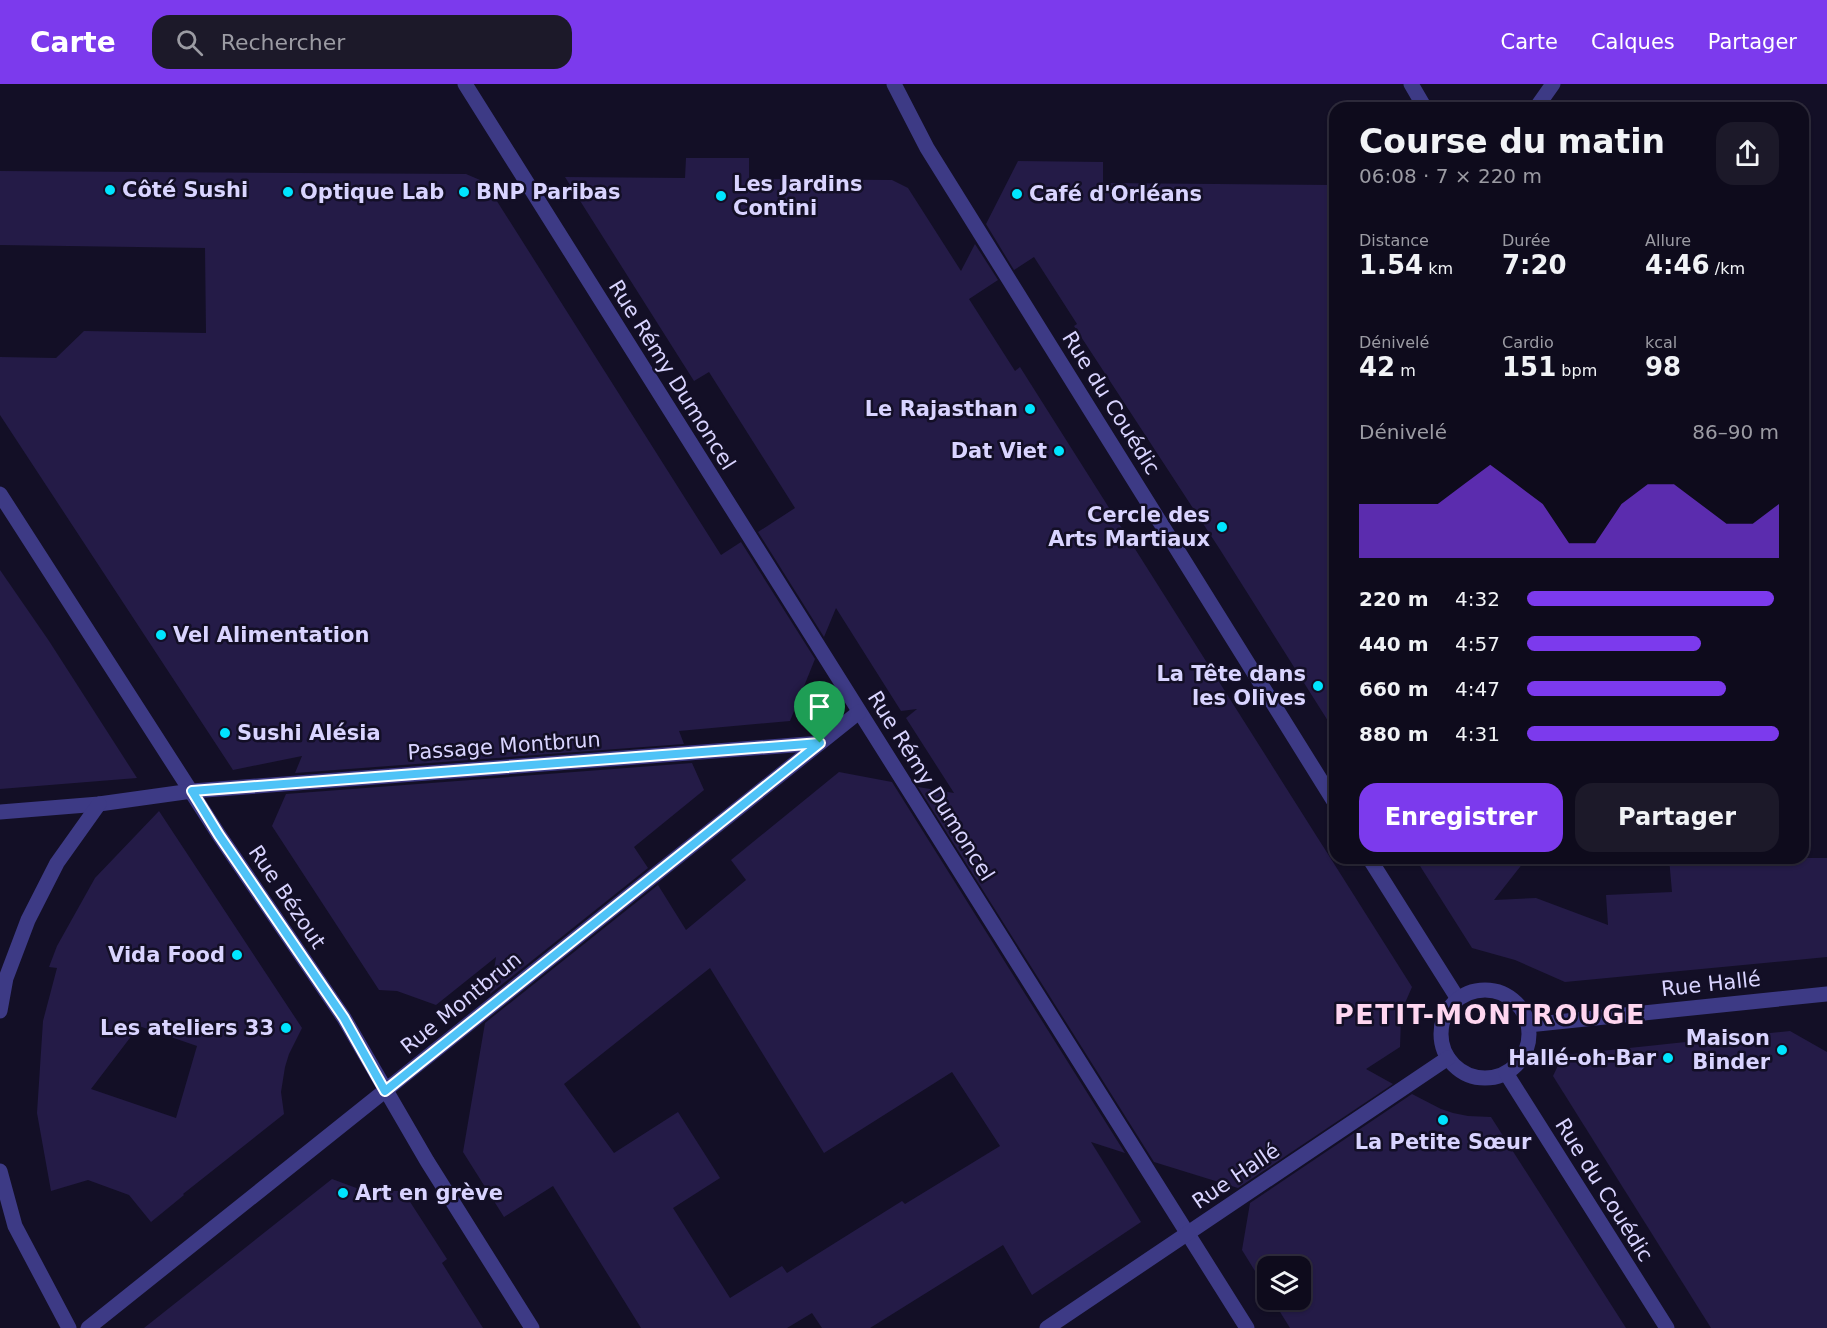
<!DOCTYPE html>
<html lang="fr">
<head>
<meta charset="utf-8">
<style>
	body { margin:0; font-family:"DejaVu Sans",sans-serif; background:#1c1929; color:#f1f3f6; height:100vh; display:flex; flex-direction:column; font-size:22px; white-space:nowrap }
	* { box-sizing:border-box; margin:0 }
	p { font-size:20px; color:#9b9ba3 }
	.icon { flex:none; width:33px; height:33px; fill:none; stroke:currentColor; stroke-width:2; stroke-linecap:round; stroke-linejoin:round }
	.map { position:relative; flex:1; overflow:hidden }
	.sheet { position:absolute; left:1329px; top:18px; width:480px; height:762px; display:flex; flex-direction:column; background:#0e0b1c; border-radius:18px; box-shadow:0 2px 4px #0004,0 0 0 2px #2e2b3b }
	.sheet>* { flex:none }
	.buttons { position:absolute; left:1257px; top:1172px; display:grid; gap:12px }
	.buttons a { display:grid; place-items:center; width:54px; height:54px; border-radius:12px; background:#0e0b1c; box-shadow:0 2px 4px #0004,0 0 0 2px #2e2b3b; font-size:30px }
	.pin { position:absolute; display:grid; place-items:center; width:51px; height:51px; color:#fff; margin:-62px -26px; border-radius:50% 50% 50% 0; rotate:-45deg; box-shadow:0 0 6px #0007 }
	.pin .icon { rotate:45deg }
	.round { display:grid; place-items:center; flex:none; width:63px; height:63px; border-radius:18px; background:#1c1929 }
	.summary { display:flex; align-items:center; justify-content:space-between; height:102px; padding:0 30px }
	h1 { font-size:33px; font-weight:600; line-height:45px }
	.stats { display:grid; grid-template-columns:repeat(3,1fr); gap:9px; height:102px; padding:6px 30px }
	.stats div { display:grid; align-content:center }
	.stats b { font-size:26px; font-weight:600 }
	.stats small { font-size:16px; font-weight:400 }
	.stats p { font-size:16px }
	.chart { height:168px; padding:12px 30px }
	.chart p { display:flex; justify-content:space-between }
	.chart svg { width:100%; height:108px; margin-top:6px; fill:#7c3aed; opacity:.7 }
	.cta { display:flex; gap:12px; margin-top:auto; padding:12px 30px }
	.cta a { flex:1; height:69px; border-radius:18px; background:#7c3aed; color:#fff; font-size:24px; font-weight:600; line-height:69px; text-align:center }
	.cta a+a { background:#1c1929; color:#f1f3f6 }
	ul { padding:0 30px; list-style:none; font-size:20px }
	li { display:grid; grid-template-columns:96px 72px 1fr; align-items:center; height:45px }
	li i { height:15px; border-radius:8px; background:#7c3aed }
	header { display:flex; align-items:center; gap:36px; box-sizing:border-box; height:84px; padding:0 30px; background:#7c3aed; color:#fff }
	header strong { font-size:28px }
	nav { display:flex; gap:33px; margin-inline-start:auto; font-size:21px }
	.search { width:420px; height:54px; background:#1c1929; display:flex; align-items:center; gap:15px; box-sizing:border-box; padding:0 21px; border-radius:18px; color:#9b9ba3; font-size:22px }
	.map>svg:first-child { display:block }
	.building { fill:#241b47; fill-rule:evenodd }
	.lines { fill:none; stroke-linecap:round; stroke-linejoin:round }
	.lane { stroke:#3d3a85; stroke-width:15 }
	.street { stroke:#3d3a85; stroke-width:15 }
	.route-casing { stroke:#fff; stroke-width:12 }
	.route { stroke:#4fc3f7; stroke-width:8 }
	.poi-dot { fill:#00e5ff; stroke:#130f26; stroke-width:2 }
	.labels { text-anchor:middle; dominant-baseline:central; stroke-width:5; stroke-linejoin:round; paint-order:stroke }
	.poi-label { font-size:21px; font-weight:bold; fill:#d9d4ff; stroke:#130f26; text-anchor:start }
	.street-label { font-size:21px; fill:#d9d4ff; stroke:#130f26 }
	.district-label { font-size:27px; font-weight:bold; letter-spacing:1.5px; fill:#ffd6f0; stroke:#130f26 }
</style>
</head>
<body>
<header>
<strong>Carte</strong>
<div class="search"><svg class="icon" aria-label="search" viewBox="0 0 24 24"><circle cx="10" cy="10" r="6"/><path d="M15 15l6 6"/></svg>Rechercher</div>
<nav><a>Carte</a><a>Calques</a><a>Partager</a></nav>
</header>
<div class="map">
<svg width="1827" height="1244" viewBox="0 0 1827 1244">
	<rect width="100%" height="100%" fill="#130f26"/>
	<g class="building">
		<polygon points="686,74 749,74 749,95 892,96 908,104 961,187 975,160 998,196 969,215 1015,287 1020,283 1412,903 1405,919 1401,935 1400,963 1366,985 1393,1000 1238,1104 1154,1078 918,703 954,709 906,634 917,625 901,627 836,524 824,553 758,448 795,424 709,288 694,297 565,93 685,94"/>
		<polygon points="1018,77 1103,78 1103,99 1335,101 1335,648 1219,464 1074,242 1077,240 1034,173 1014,186 986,140"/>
		<polygon points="0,87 466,90 480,96 488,103 721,471 741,458 815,575 790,637 679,647 684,660 295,689 302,672 233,686 0,331 0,273 56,274 84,247 206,249 205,164 0,161"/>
		<polygon points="0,486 49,557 137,694 0,705"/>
		<polygon points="692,679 704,706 634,763 648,784 490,910 496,873 436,921 397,907 379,906 272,742 286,710"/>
		<path d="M839 688 892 698 1125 1069 1091 1058 1141 1138 1032 1211 1003 1161 870 1244H822L812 1229 787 1244H641L553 1102 504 1133 463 1068 485 939 658 801 686 846 746 796 731 776ZM710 884 824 1069 952 988 1000 1062 905 1120 902 1117 787 1189 782 1182 730 1214 673 1124 720 1094 678 1028 614 1069 564 1000Z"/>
		<path d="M159 727 302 944 289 970 285 983 281 1008 284 1030 183 1110 184 1111 151 1138 129 1111 88 1096 51 1107 37 1029 43 937 57 884 49 883 57 862 95 794ZM139 942 197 962 176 1034 91 1005Z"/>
		<polygon points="1415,774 1527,774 1494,816 1536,814 1608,841 1606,811 1672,808 1669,774 1827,774 1827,873 1565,898 1515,876 1472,864"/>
		<polygon points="1790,947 1827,968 1827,1244 1711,1244 1553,992 1563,971"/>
		<polygon points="1412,1010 1441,1025 1453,1029 1468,1032 1491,1033 1626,1244 1290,1244 1272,1215 1300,1215 1300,1182 1268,1182 1268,1208 1242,1166 1250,1119"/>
		<polygon points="332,1095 359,1105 371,1107 403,1107 447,1175 442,1179 483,1244 144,1244"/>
	</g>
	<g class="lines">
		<g class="lane">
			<polyline points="1411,0 1425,24"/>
			<polyline points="1536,24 1553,0"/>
		</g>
		<g class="street">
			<polyline points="465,0 1247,1244"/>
			<polyline points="894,0 927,64 1335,719"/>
			<polyline points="0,410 219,751 344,934 427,1077 532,1244"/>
			<polyline points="0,728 99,720 192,707 820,659"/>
			<polyline points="1369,774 1458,915"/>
			<circle cx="1485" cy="950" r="44"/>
			<polyline points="0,927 6,894 28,836 57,779 99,720"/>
			<polyline points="1528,941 1827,910"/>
			<polyline points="1506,989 1667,1244"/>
			<polyline points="0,1087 15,1142 69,1244"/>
			<polyline points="88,1244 859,628"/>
			<polyline points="1047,1244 1448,974"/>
		</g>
	</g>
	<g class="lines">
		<defs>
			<polygon id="route" points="820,659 385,1007 344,934 219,751 192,707"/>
		</defs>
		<use href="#route" class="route-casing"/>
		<use href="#route" class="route"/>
	</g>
	<g class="poi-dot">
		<circle cx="110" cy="106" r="6"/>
		<circle cx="288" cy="108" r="6"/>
		<circle cx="464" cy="108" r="6"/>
		<circle cx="1017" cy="110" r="6"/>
		<circle cx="721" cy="112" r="6"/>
		<circle cx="1030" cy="325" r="6"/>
		<circle cx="1059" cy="367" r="6"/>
		<circle cx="1222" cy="443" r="6"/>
		<circle cx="161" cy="551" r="6"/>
		<circle cx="1318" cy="602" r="6"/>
		<circle cx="225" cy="649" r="6"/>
		<circle cx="237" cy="871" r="6"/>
		<circle cx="286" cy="944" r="6"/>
		<circle cx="1782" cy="966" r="6"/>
		<circle cx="1668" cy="974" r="6"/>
		<circle cx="1443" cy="1036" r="6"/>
		<circle cx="343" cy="1109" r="6"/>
	</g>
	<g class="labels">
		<g class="poi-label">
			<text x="733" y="100">Les Jardins<tspan x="733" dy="24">Contini</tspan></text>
			<text x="122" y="106">Côté Sushi</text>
			<text x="300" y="108">Optique Lab</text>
			<text x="476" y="108">BNP Paribas</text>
			<text x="1029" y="110">Café d'Orléans</text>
			<text x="1018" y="325" text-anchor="end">Le Rajasthan</text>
			<text x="1047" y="367" text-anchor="end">Dat Viet</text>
			<text x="1210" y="431" text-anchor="end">Cercle des<tspan x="1210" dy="24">Arts Martiaux</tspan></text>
			<text x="173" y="551">Vel Alimentation</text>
			<text x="1306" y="590" text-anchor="end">La Tête dans<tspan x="1306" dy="24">les Olives</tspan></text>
			<text x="237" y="649">Sushi Alésia</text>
			<text x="225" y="871" text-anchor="end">Vida Food</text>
			<text x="274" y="944" text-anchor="end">Les ateliers 33</text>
			<text x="1770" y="954" text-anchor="end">Maison<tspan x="1770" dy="24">Binder</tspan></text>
			<text x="1656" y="974" text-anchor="end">Hallé-oh-Bar</text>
			<text x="1443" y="1058" text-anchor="middle">La Petite Sœur</text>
			<text x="355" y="1109">Art en grève</text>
		</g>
		<g class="street-label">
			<text transform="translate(672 291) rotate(58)">Rue Rémy Dumoncel</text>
			<text transform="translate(1111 319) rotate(58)">Rue du Couédic</text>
			<text transform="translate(504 662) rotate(-4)">Passage Montbrun</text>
			<text transform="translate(931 702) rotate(58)">Rue Rémy Dumoncel</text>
			<text transform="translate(287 813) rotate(56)">Rue Bézout</text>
			<text transform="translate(1711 900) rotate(-6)">Rue Hallé</text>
			<text transform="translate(461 919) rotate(-39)">Rue Montbrun</text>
			<text transform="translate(1236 1092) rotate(-34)">Rue Hallé</text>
			<text transform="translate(1604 1106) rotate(58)">Rue du Couédic</text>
		</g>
		<g class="district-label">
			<text x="1490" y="930">PETIT-MONTROUGE</text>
		</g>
	</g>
</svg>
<div class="buttons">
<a><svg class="icon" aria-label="layers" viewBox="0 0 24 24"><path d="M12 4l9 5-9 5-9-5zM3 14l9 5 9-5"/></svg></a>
</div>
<div class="pin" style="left:820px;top:659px;background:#1e9e55"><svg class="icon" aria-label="arrive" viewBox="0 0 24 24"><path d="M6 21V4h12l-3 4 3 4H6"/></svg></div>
<section class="sheet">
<div class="summary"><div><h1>Course du matin</h1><p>06:08 · 7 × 220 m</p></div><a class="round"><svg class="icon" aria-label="share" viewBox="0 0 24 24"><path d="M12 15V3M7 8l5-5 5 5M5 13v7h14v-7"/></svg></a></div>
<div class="stats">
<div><p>Distance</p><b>1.54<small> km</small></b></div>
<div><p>Durée</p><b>7:20</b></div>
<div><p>Allure</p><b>4:46<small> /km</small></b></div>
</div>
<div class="stats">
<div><p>Dénivelé</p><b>42<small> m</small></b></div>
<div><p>Cardio</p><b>151<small> bpm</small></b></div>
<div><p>kcal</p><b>98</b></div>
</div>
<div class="chart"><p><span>Dénivelé</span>86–90 m</p>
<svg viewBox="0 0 160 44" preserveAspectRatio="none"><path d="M0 44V22L10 22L20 22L30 22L40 14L50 6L60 14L70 22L80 38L90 38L100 22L110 14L120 14L130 22L140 30L150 30L160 22V44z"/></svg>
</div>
<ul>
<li><b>220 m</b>4:32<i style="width:98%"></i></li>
<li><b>440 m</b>4:57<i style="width:69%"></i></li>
<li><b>660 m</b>4:47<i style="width:79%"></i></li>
<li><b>880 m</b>4:31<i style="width:100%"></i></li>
</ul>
<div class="cta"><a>Enregistrer</a><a>Partager</a></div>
</section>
</div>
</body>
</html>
